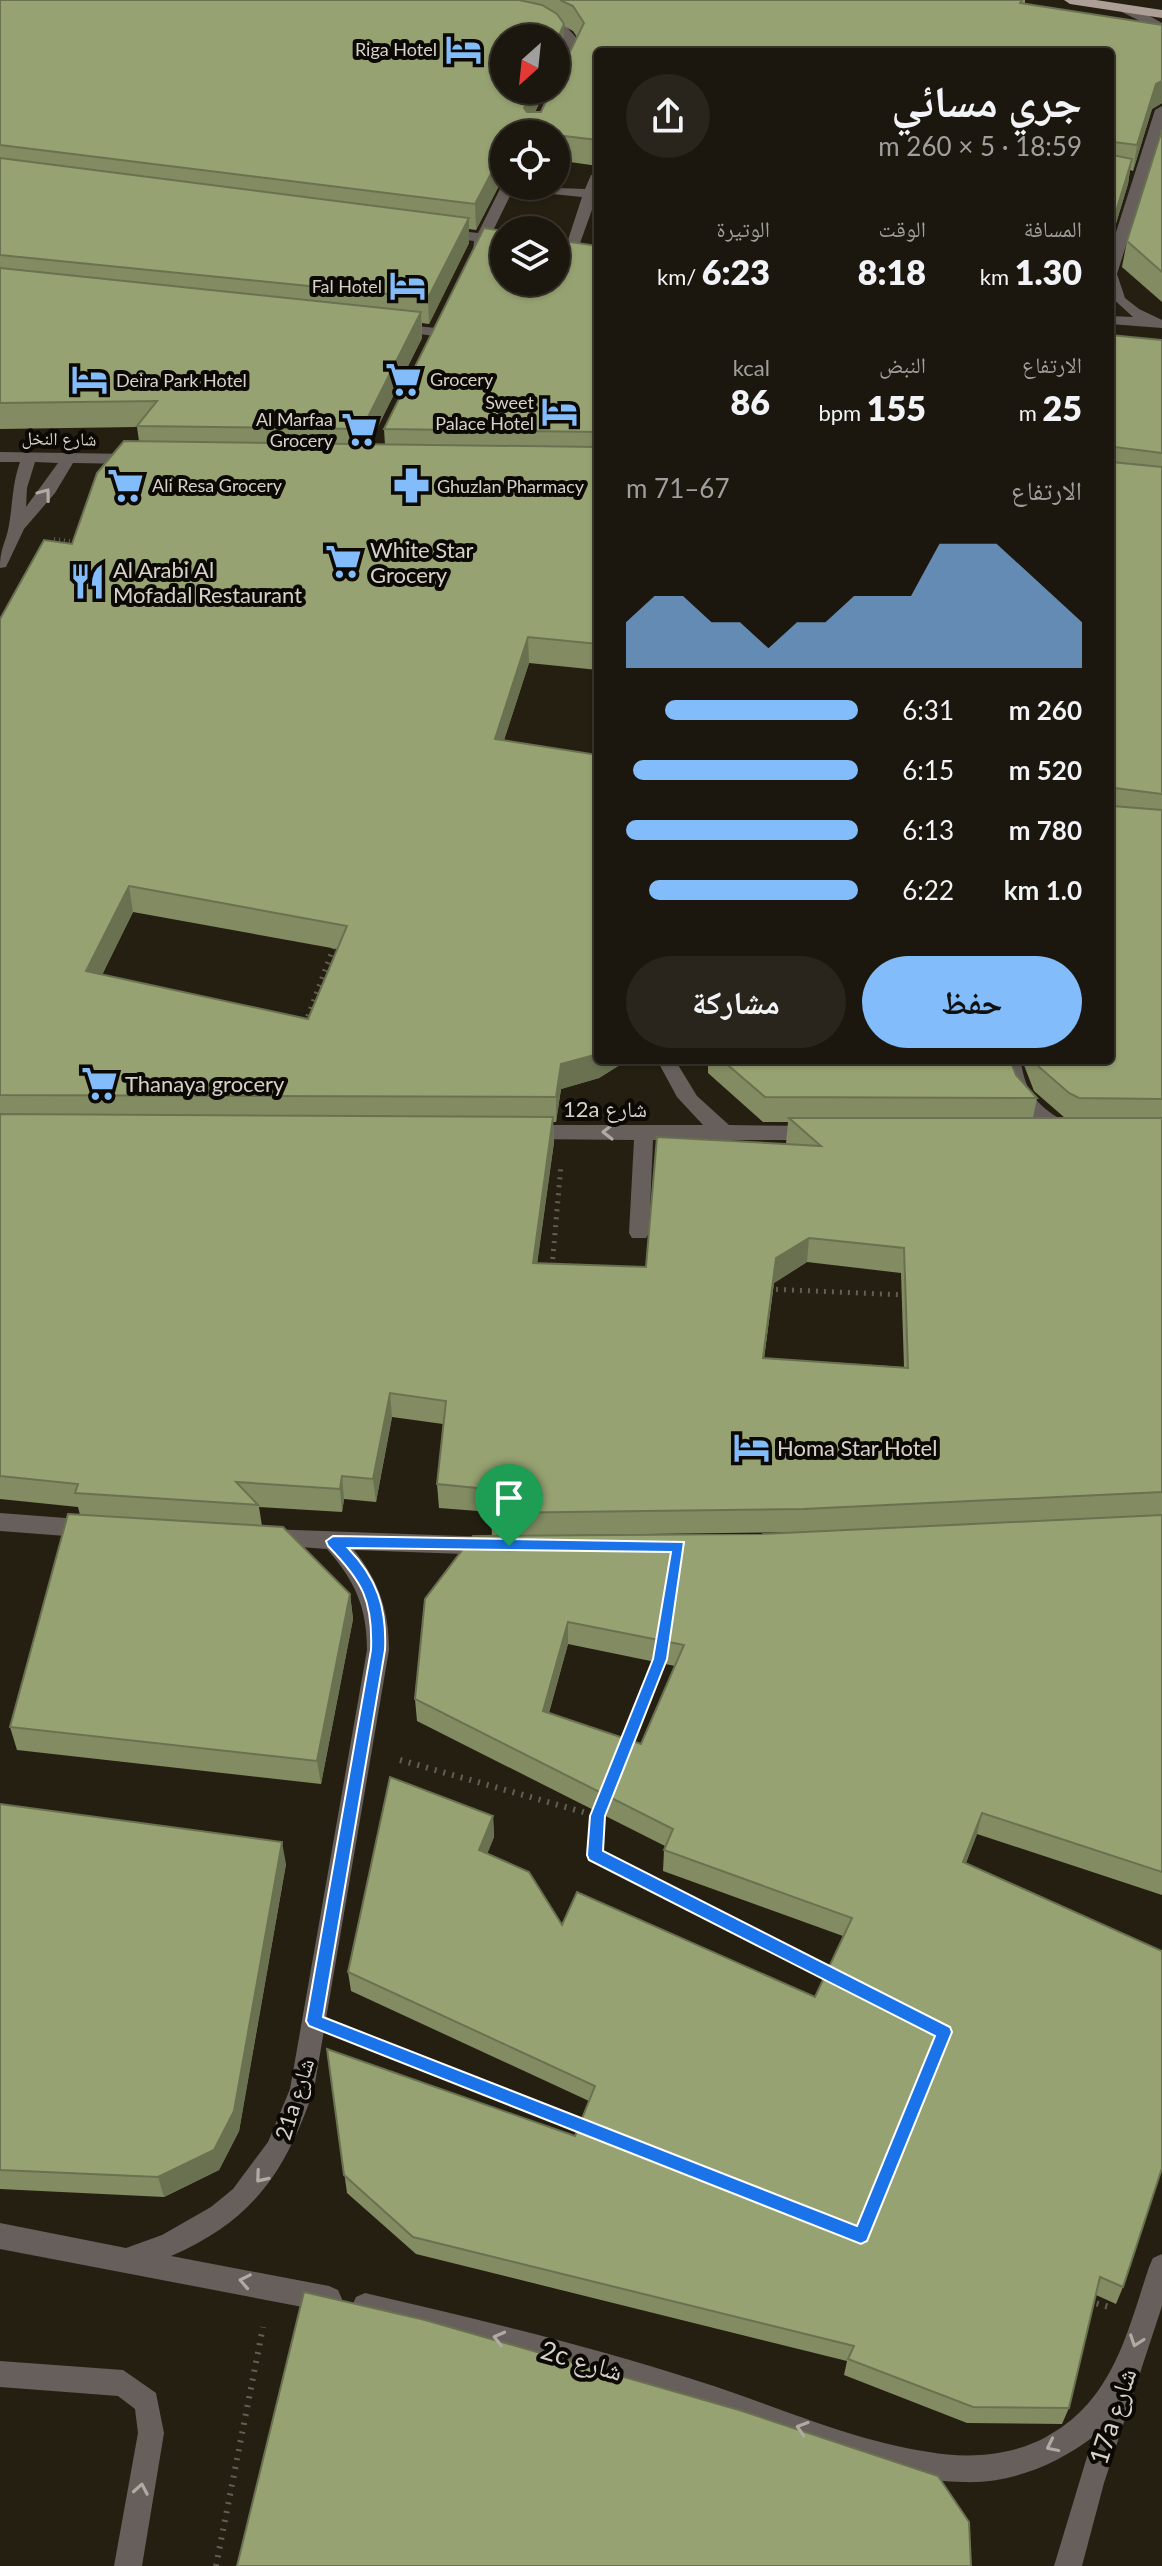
<!DOCTYPE html>
<html lang="ar">
<head>
<meta charset="utf-8">
<style>
	body { margin:0; font-family:Lato,"Noto Naskh Arabic",sans-serif; background:#29241c; color:#f1f3f6; direction:rtl; height:100vh; display:flex; flex-direction:column; font-size:30px; white-space:nowrap }
	* { box-sizing:border-box; margin:0 }
	p { font-size:26px; color:#a09f9e }
	.icon { flex:none; width:44px; height:44px; fill:none; stroke:currentColor; stroke-width:2; stroke-linecap:round; stroke-linejoin:round }
	.map { position:relative; flex:1; overflow:hidden; direction:ltr }
	.side { position:absolute; left:594px; top:48px; width:520px; height:1016px; display:flex; flex-direction:column; background:#1c170e; border-radius:8px; box-shadow:0 2px 6px #0004,0 0 0 2px #3a362e; direction:rtl }
	.side>* { flex:none }
	.needle { width:52px; rotate:207deg }
	.buttons { position:absolute; left:490px; top:24px; display:grid; gap:16px }
	.buttons a { display:grid; place-items:center; width:80px; height:80px; border-radius:50%; background:#1c170e; box-shadow:0 2px 6px #0004,0 0 0 2px #3a362e; font-size:40px }
	.pin { position:absolute; display:grid; place-items:center; width:68px; height:68px; color:#fff; margin:-82px -34px; border-radius:50% 50% 50% 0; rotate:-45deg; box-shadow:0 0 8px #0007 }
	.pin .icon { rotate:45deg }
	.round { display:grid; place-items:center; flex:none; width:84px; height:84px; border-radius:42px; background:#29241c }
	.summary { display:flex; align-items:center; justify-content:space-between; height:136px; padding:0 32px }
	h1 { font-size:44px; font-weight:800; line-height:60px }
	.stats { display:grid; grid-template-columns:repeat(3,1fr); gap:12px; height:136px; padding:8px 32px }
	.stats div { display:grid; align-content:center }
	.stats b { font-size:34px; font-weight:800 }
	.stats small { font-size:22px; font-weight:400 }
	.stats p { font-size:22px }
	.chart { height:224px; padding:16px 32px }
	.chart p { display:flex; justify-content:space-between }
	.chart svg { width:100%; height:144px; margin-top:8px; fill:#82bcfa; opacity:.7 }
	.action { display:flex; gap:16px; margin-top:auto; padding:16px 32px }
	.action a { flex:1; height:92px; border-radius:48px; background:#82bcfa; color:#111; font-size:32px; font-weight:800; line-height:92px; text-align:center }
	.action a+a { background:#29241c; color:#f1f3f6 }
	ul { padding:0 32px; list-style:none; font-size:26px }
	li { display:grid; grid-template-columns:128px 96px 1fr; align-items:center; height:60px }
	li i { height:20px; border-radius:10px; background:#82bcfa }
	.map>svg:first-child { display:block }
	.lines { fill:none; stroke-linecap:round; stroke-linejoin:round }
	.path-far2 { stroke:#635e53; stroke-width:4; stroke-dasharray:1 4; stroke-linecap:butt }
	.path-far1 { stroke:#635e53; stroke-width:5; stroke-dasharray:2 6; stroke-linecap:butt }
	.path { stroke:#635e53; stroke-width:6; stroke-dasharray:2 7; stroke-linecap:butt }
	.minor { fill:#665f5b; fill-rule:evenodd }
	.major { fill:#ad9f96; fill-rule:evenodd }
	.wall { fill:#828b62; fill-rule:evenodd }
	.shaded-wall { fill:#6a7150 }
	.building { fill:#97a272; stroke:#6a7150; stroke-width:2; fill-rule:evenodd }
	.oneway { stroke:#afaaa3 }
	.route { fill:#1a73e8; stroke:#fff; stroke-width:2; fill-rule:evenodd }
	.labels { text-anchor:middle; dominant-baseline:central; stroke-width:8; stroke-linejoin:round; paint-order:stroke }
	.far-poi-label { font-size:18px; fill:#d6d2ca; stroke:#0c0905; text-anchor:end }
	.far-street-label { font-size:18px; fill:#d6d2ca; stroke:#0c0905 }
	.poi-label { font-size:22px; fill:#d6d2ca; stroke:#0c0905; text-anchor:start }
	.street-label { font-size:22px; fill:#d6d2ca; stroke:#0c0905 }
	.near-street-label { font-size:26px; fill:#d6d2ca; stroke:#0c0905 }
</style>
</head>
<body>
<div class="map">
<svg width="1162" height="2566" viewBox="0 0 1162 2566">
	<rect width="100%" height="100%" fill="#251f12"/>
	<g class="lines">
		<polyline class="path-far2" points="54,539 76,542"/>
		<g class="path-far1">
			<polyline points="305,1024 335,943"/>
			<polyline points="552,1267 561,1165"/>
			<polyline points="768,1289 905,1295"/>
		</g>
		<g class="path">
			<polyline points="626,1745 661,1657"/>
			<polyline points="400,1760 597,1816 595,1855 832,1975"/>
			<polyline points="352,2036 584,2127"/>
			<polyline points="1088,2301 1109,2307"/>
			<polyline points="216,2566 263,2327"/>
		</g>
		<g class="minor">
			<polygon points="1122,6 1132,6 1162,23 1162,32 1122,12"/>
			<path d="M541 17 565 25 580 42C580 58 571 87 556 94L549 90H556C556 72 566 60 566 43L555 31 536 24V18Z"/>
			<polygon points="1162,106 1162,132 1117,274 1125,298 1139,309 1162,320 1162,328 1110,324 1110,316 1133,317 1110,296 1110,251 1155,110"/>
			<polygon points="598,174 598,193 579,246 567,243 582,197 513,190 483,251 473,251 474,241 442,237 435,233 442,229 478,233 503,183 504,186 585,189 591,175"/>
			<polygon points="396,324 436,328 443,332 436,336 391,331 391,325"/>
			<path d="M0 452 134 454 142 459 134 464 73 463 55 493 24 529 6 567 0 568C0 547 6 543 9 525 13 502 12 485 20 462H0ZM35 462 58 463 26 507 27 488Z"/>
			<polygon points="657,1060 675,1060 697,1096 729,1125 814,1126 824,1133 814,1140 653,1140 649,1233 646,1238 632,1238 629,1233 634,1140 526,1139 516,1132 526,1125 703,1125 677,1097"/>
			<path d="M1003 1060H1021C1024 1095 1043 1111 1073 1126L1076 1131 1073 1136 1066 1138C1029 1127 1005 1098 1003 1060Z"/>
			<polygon points="0,1513 92,1520 100,1523 103,1529 100,1535 92,1538 0,1531"/>
			<path d="M267 1529 491 1537 499 1540 502 1546 499 1552 491 1555 354 1550C379 1581 389 1611 389 1650L314 2089C286 2171 253 2221 171 2256L329 2286 338 2290 342 2299 338 2308 329 2312 0 2249V2223L126 2248 162 2235 211 2207 233 2189 268 2142 290 2089 367 1650C367 1607 355 1581 327 1549L259 1544 256 1538 259 1532Z"/>
			<path d="M1162 2254V2306L1104 2483 1082 2566H1054L1093 2437C1056 2465 1010 2484 963 2482 872 2480 785 2435 700 2407 590 2372 478 2344 365 2319L356 2315 352 2306 356 2297 365 2293C477 2319 589 2346 698 2381 775 2405 849 2440 929 2452 968 2459 1011 2456 1046 2437 1113 2401 1127 2333 1149 2267L1153 2258Z"/>
			<polygon points="0,2361 123,2370 156,2393 164,2433 142,2566 114,2566 138,2433 135,2409 118,2396 0,2387"/>
		</g>
		<polygon class="major" points="1064,0 1096,0 1162,10 1162,18 1070,4"/>
	</g>
	<g class="wall">
		<path d="M0 0H1025V4L1162 25V103L1152 109 1133 171 1130 170 1128 184 1110 243V52H598V166L556 160V134H504V176L476 230 469 229V243L429 324 422 323V338L369 444 385 445 384 429 484 228 504 231V282H556V240L598 246V670L529 663 504 740 598 755V1060H623V1063L599 1078 561 1089 556 1122H553L554 1142 537 1263 646 1267 657 1137 788 1144 786 1143 788 1122H763L708 1073V1060H1010L1016 1075 1037 1098 1033 1118H1065L1034 1091 1022 1060H1110V335L1162 340V1515L837 1531 1162 1515V1895L977 1834 966 1863 1162 1951V2168L1123 2287 1116 2304 1096 2295 1069 2408 1062 2424 967 2423 844 2375 847 2361 416 2254 347 2193 327 2049 575 2136 589 2101 351 1991 348 1972 390 1777 493 1816 494 1837 487 1853 529 1872 562 1925 577 1892 815 1997 843 1936 663 1871 664 1850 665 1846 417 1721 415 1699 425 1599 473 1536 762 1534 799 1532 492 1536 491 1512 439 1508 437 1484 443 1424 392 1417 376 1502 344 1499 342 1512 259 1507 262 1526 283 1527 350 1594 353 1619 321 1784 17 1750 10 1727 68 1514 80 1515 78 1507 0 1499V619L44 540 72 544 97 473 124 441H139L137 427 0 429ZM564 26 573 31 577 37 556 80V90H551L541 112H535L546 90H504V38H556V67L564 49ZM133 912 337 949 308 1019 102 975ZM807 1262 901 1273 904 1367 764 1358 774 1283ZM568 1644 675 1666 641 1744 549 1713Z"/>
		<polygon points="1162,130 1162,302 1122,267 1127,241"/>
		<polygon points="0,1804 286,1864 239,2131 219,2170 164,2197 0,2189"/>
	</g>
	<g class="shaded-wall">
		<polygon points="564,24 564,49 556,67 556,42"/>
		<polygon points="1162,81 1162,103 1152,109 1133,171 1137,145 1156,84"/>
		<polygon points="533,90 546,90 524,133 524,108"/>
		<polygon points="504,149 504,176 476,230 475,204"/>
		<polygon points="1132,159 1128,184 1110,243 1111,228"/>
		<polygon points="469,218 469,243 429,324 428,298"/>
		<polygon points="421,312 422,338 364,455 362,429"/>
		<polygon points="528,637 529,663 496,765 495,739"/>
		<polygon points="129,886 133,912 91,997 86,971"/>
		<polygon points="598,1054 598,1060 623,1060 623,1063 599,1078 561,1089 556,1122 556,1097 561,1064"/>
		<polygon points="553,1117 554,1142 534,1287 533,1263"/>
		<polygon points="809,1238 807,1262 774,1283 761,1381 776,1258"/>
		<polygon points="390,1393 392,1417 376,1502 373,1479"/>
		<polygon points="342,1476 344,1499 342,1512 340,1489"/>
		<polygon points="350,1594 353,1619 321,1784 317,1761"/>
		<polygon points="568,1622 568,1644 543,1733 543,1711"/>
		<polygon points="982,1813 977,1834 958,1882 963,1862"/>
		<polygon points="493,1816 494,1837 481,1870 479,1850"/>
		<polygon points="282,1842 286,1864 239,2131 219,2170 164,2197 158,2177"/>
	</g>
	<g class="building">
		<polygon points="0,0 519,0 542,5 557,14 564,24 556,42 556,38 504,38 504,90 533,90 524,108 527,112 541,112 551,90 556,90 556,80 584,23 573,6 560,0 1022,0 1020,3 1162,25 1162,81 1156,84 1137,145 1114,142 1111,145 1112,155 1132,159 1111,228 1110,227 1110,52 598,52 598,140 514,130 512,134 504,134 504,149 475,204 0,145"/>
		<polygon points="1162,130 1162,272 1127,241"/>
		<polygon points="0,158 469,218 428,298 0,255"/>
		<polygon points="484,228 504,231 504,282 556,282 556,240 598,246 598,432 384,429"/>
		<polygon points="0,268 421,312 362,429 137,426 157,401 0,403"/>
		<polygon points="1110,335 1162,340 1162,453 1115,447 1112,462 1162,467 1162,794 1115,788 1113,806 1162,810 1162,1099 1079,1098 1069,1093 1038,1066 1036,1060 1110,1060"/>
		<path d="M124 441 598 447V644L528 637 495 739 598 755V1054L561 1064 556 1097 0 1095V619L44 540 72 544 97 473ZM129 886 347 926 308 1019 86 971Z"/>
		<polygon points="722,1060 1010,1060 1016,1075 1037,1098 765,1097"/>
		<path d="M0 1114 553 1117 533 1263 646 1267 657 1137 821 1146 789 1118H1162V1492L803 1509 491 1513 508 1491 437 1484 446 1401 390 1393 373 1479 342 1476 340 1489 236 1482 258 1505 75 1493 78 1484 0 1476ZM809 1238 904 1248 908 1368 763 1358 776 1258Z"/>
		<polygon points="68,1514 283,1527 350,1594 317,1761 10,1727"/>
		<path d="M1162 1515V1872L982 1813 963 1862 1162 1951V2168L1123 2287 1100 2277 1069 2408 973 2407 848 2359 854 2346 413 2237 344 2175 327 2049 575 2136 595 2086 348 1972 390 1777 493 1816 479 1850 529 1872 562 1925 577 1892 815 1997 852 1918 664 1850 673 1829 415 1699 425 1599 473 1536 762 1534ZM568 1622 684 1645 641 1744 543 1711Z"/>
		<polygon points="0,1804 282,1842 234,2111 214,2150 158,2177 0,2170"/>
		<polygon points="304,2292 425,2320 739,2410 938,2476 969,2522 971,2566 237,2566"/>
	</g>
	<defs><path id="oneway-chevron" d="M-2-3.5L2.5 0L-2 3.5" fill="none" stroke-width="1.6" stroke-linecap="round" stroke-linejoin="round" transform="scale(2)"/></defs>
	<g class="oneway">
		<use href="#oneway-chevron" transform="translate(45 494) rotate(-53)"/>
		<use href="#oneway-chevron" transform="translate(608 1132) rotate(-180)"/>
		<use href="#oneway-chevron" transform="translate(261 2177) rotate(130)"/>
		<use href="#oneway-chevron" transform="translate(245 2281) rotate(-169)"/>
		<use href="#oneway-chevron" transform="translate(499 2338) rotate(-166)"/>
		<use href="#oneway-chevron" transform="translate(1136 2341) rotate(109)"/>
		<use href="#oneway-chevron" transform="translate(802 2428) rotate(-162)"/>
		<use href="#oneway-chevron" transform="translate(1052 2446) rotate(154)"/>
		<use href="#oneway-chevron" transform="translate(141 2489) rotate(-80)"/>
	</g>
	<path class="route" d="M333 1536 684 1542 667 1659 605 1816 603 1851 950 2027 952 2032 867 2241 861 2244 309 2026 306 2021 371 1650C373 1600 362 1581 328 1546L326 1541ZM348 1548 671 1552 653 1659 590 1816 587 1855 589 1860 935 2036 857 2226 323 2017 385 1650C387 1608 377 1578 348 1548Z"/>
	<defs>
		<symbol id="hotel-bare" viewBox="-9 -9 18 18"><path d="M-6-4.5h1.5V1H6V5H4.5V3h-9V5H-6ZM-4 0a1.8 1.8 0 1 1 3.6 0ZM.5 0V-2.5h3Q6-2.5 6 0Z" fill="#82bcfa" stroke="#0c0905" stroke-width="2.5" paint-order="stroke"/></symbol>
		<symbol id="supermarket-bare" viewBox="-9 -9 18 18"><path d="M-6-5.5h2.5l.6 2H6L4.5 2H-2.5L-4.4-4H-6ZM-1.5 3.2a1.3 1.3 0 1 0 .1 0ZM3 3.2a1.3 1.3 0 1 0 .1 0Z" fill="#82bcfa" stroke="#0c0905" stroke-width="2.5" paint-order="stroke"/></symbol>
		<symbol id="pharmacy-bare" viewBox="-9 -9 18 18"><path d="M-2-6h4v4h4v4h-4v4h-4v-4h-4v-4h4Z" fill="#82bcfa" stroke="#0c0905" stroke-width="2.5" paint-order="stroke"/></symbol>
		<symbol id="restaurant-bare" viewBox="-9 -9 18 18"><path d="M-5-6h1v4h1v-4h1v4h1v-4h1v5L-1.5 .5V6h-2V.5L-5-1ZM5-6V6H3V1.5H1.5Q1.5-4 5-6Z" fill="#82bcfa" stroke="#0c0905" stroke-width="2.5" paint-order="stroke"/></symbol>
	</defs>
	<g fill-rule="evenodd">
		<use href="#hotel-bare" x="438" y="24" width="51" height="51"/>
		<use href="#hotel-bare" x="382" y="260" width="51" height="51"/>
		<use href="#supermarket-bare" x="378" y="354" width="51" height="51"/>
		<use href="#hotel-bare" x="64" y="354" width="51" height="51"/>
		<use href="#hotel-bare" x="534" y="386" width="51" height="51"/>
		<use href="#supermarket-bare" x="334" y="404" width="51" height="51"/>
		<use href="#supermarket-bare" x="100" y="460" width="51" height="51"/>
		<use href="#pharmacy-bare" x="386" y="460" width="51" height="51"/>
		<use href="#supermarket-bare" x="318" y="536" width="51" height="51"/>
		<use href="#restaurant-bare" x="62" y="556" width="51" height="51"/>
		<use href="#supermarket-bare" x="74" y="1058" width="51" height="51"/>
		<use href="#hotel-bare" x="726" y="1422" width="51" height="51"/>
	</g>
	<g class="labels">
		<g class="far-poi-label">
			<text x="437" y="49">Riga Hotel</text>
			<text x="382" y="286">Fal Hotel</text>
			<text x="430" y="379" text-anchor="start">Grocery</text>
			<text x="116" y="380" text-anchor="start">Deira Park Hotel</text>
			<text x="534" y="402">Sweet<tspan x="534" dy="21">Palace Hotel</tspan></text>
			<text x="333" y="419">Al Marfaa<tspan x="333" dy="21">Grocery</tspan></text>
			<text x="152" y="485" text-anchor="start">Ali Resa Grocery</text>
			<text x="437" y="486" text-anchor="start">Ghuzlan Pharmacy</text>
		</g>
		<g class="far-street-label">
			<text transform="translate(59 438) rotate(1)">شارع النخل</text>
		</g>
		<g class="poi-label">
			<text x="370" y="549">White Star<tspan x="370" dy="25">Grocery</tspan></text>
			<text x="113" y="569">Al Arabi Al<tspan x="113" dy="25">Mofadal Restaurant</tspan></text>
			<text x="125" y="1083">Thanaya grocery</text>
			<text x="777" y="1447">Homa Star Hotel</text>
		</g>
		<g class="street-label">
			<text x="605" y="1108">12a شارع</text>
			<text transform="translate(294 2099) rotate(-73)">21a شارع</text>
		</g>
		<g class="near-street-label">
			<text transform="translate(582 2360) rotate(16)">2c شارع</text>
			<text transform="translate(1112 2416) rotate(-72)">17a شارع</text>
		</g>
	</g>
</svg>
<div class="buttons">
<a><svg class="needle" viewBox="-14 -14 28 28"><path d="M0-13l5 13h-10z" fill="#e53935"/><path d="M0 13l5-13h-10z" fill="#a09f9e"/></svg></a>
<a><svg class="icon" aria-label="locate" viewBox="0 0 24 24"><circle cx="12" cy="12" r="6"/><path d="M12 2v4M12 18v4M2 12h4M18 12h4"/></svg></a>
<a><svg class="icon" aria-label="layers" viewBox="0 0 24 24"><path d="M12 4l9 5-9 5-9-5zM3 14l9 5 9-5"/></svg></a>
</div>
<div class="pin" style="left:509px;top:1546px;background:#1e9e55"><svg class="icon" aria-label="arrive" viewBox="0 0 24 24"><path d="M6 21V4h12l-3 4 3 4H6"/></svg></div>
<section class="side">
<div class="summary"><div><h1>جري مسائي</h1><p>18:59 · 5 × 260 m</p></div><a class="round"><svg class="icon" aria-label="share" viewBox="0 0 24 24"><path d="M12 15V3M7 8l5-5 5 5M5 13v7h14v-7"/></svg></a></div>
<div class="stats">
<div><p>المسافة</p><b>1.30<small> km</small></b></div>
<div><p>الوقت</p><b>8:18</b></div>
<div><p>الوتيرة</p><b>6:23<small> /km</small></b></div>
</div>
<div class="stats">
<div><p>الارتفاع</p><b>25<small> m</small></b></div>
<div><p>النبض</p><b>155<small> bpm</small></b></div>
<div><p>kcal</p><b>86</b></div>
</div>
<div class="chart"><p><span>الارتفاع</span>67–71 m</p>
<svg viewBox="0 0 160 44" preserveAspectRatio="none"><path d="M0 44V30L10 22L20 22L30 30L40 30L50 38L60 30L70 30L80 22L90 22L100 22L110 6L120 6L130 6L140 14L150 22L160 30V44z"/></svg>
</div>
<ul>
<li><b>260 m</b>6:31<i style="width:83%"></i></li>
<li><b>520 m</b>6:15<i style="width:97%"></i></li>
<li><b>780 m</b>6:13<i style="width:100%"></i></li>
<li><b>1.0 km</b>6:22<i style="width:90%"></i></li>
</ul>
<div class="action"><a>حفظ</a><a>مشاركة</a></div>
</section>
</div>
</body>
</html>
